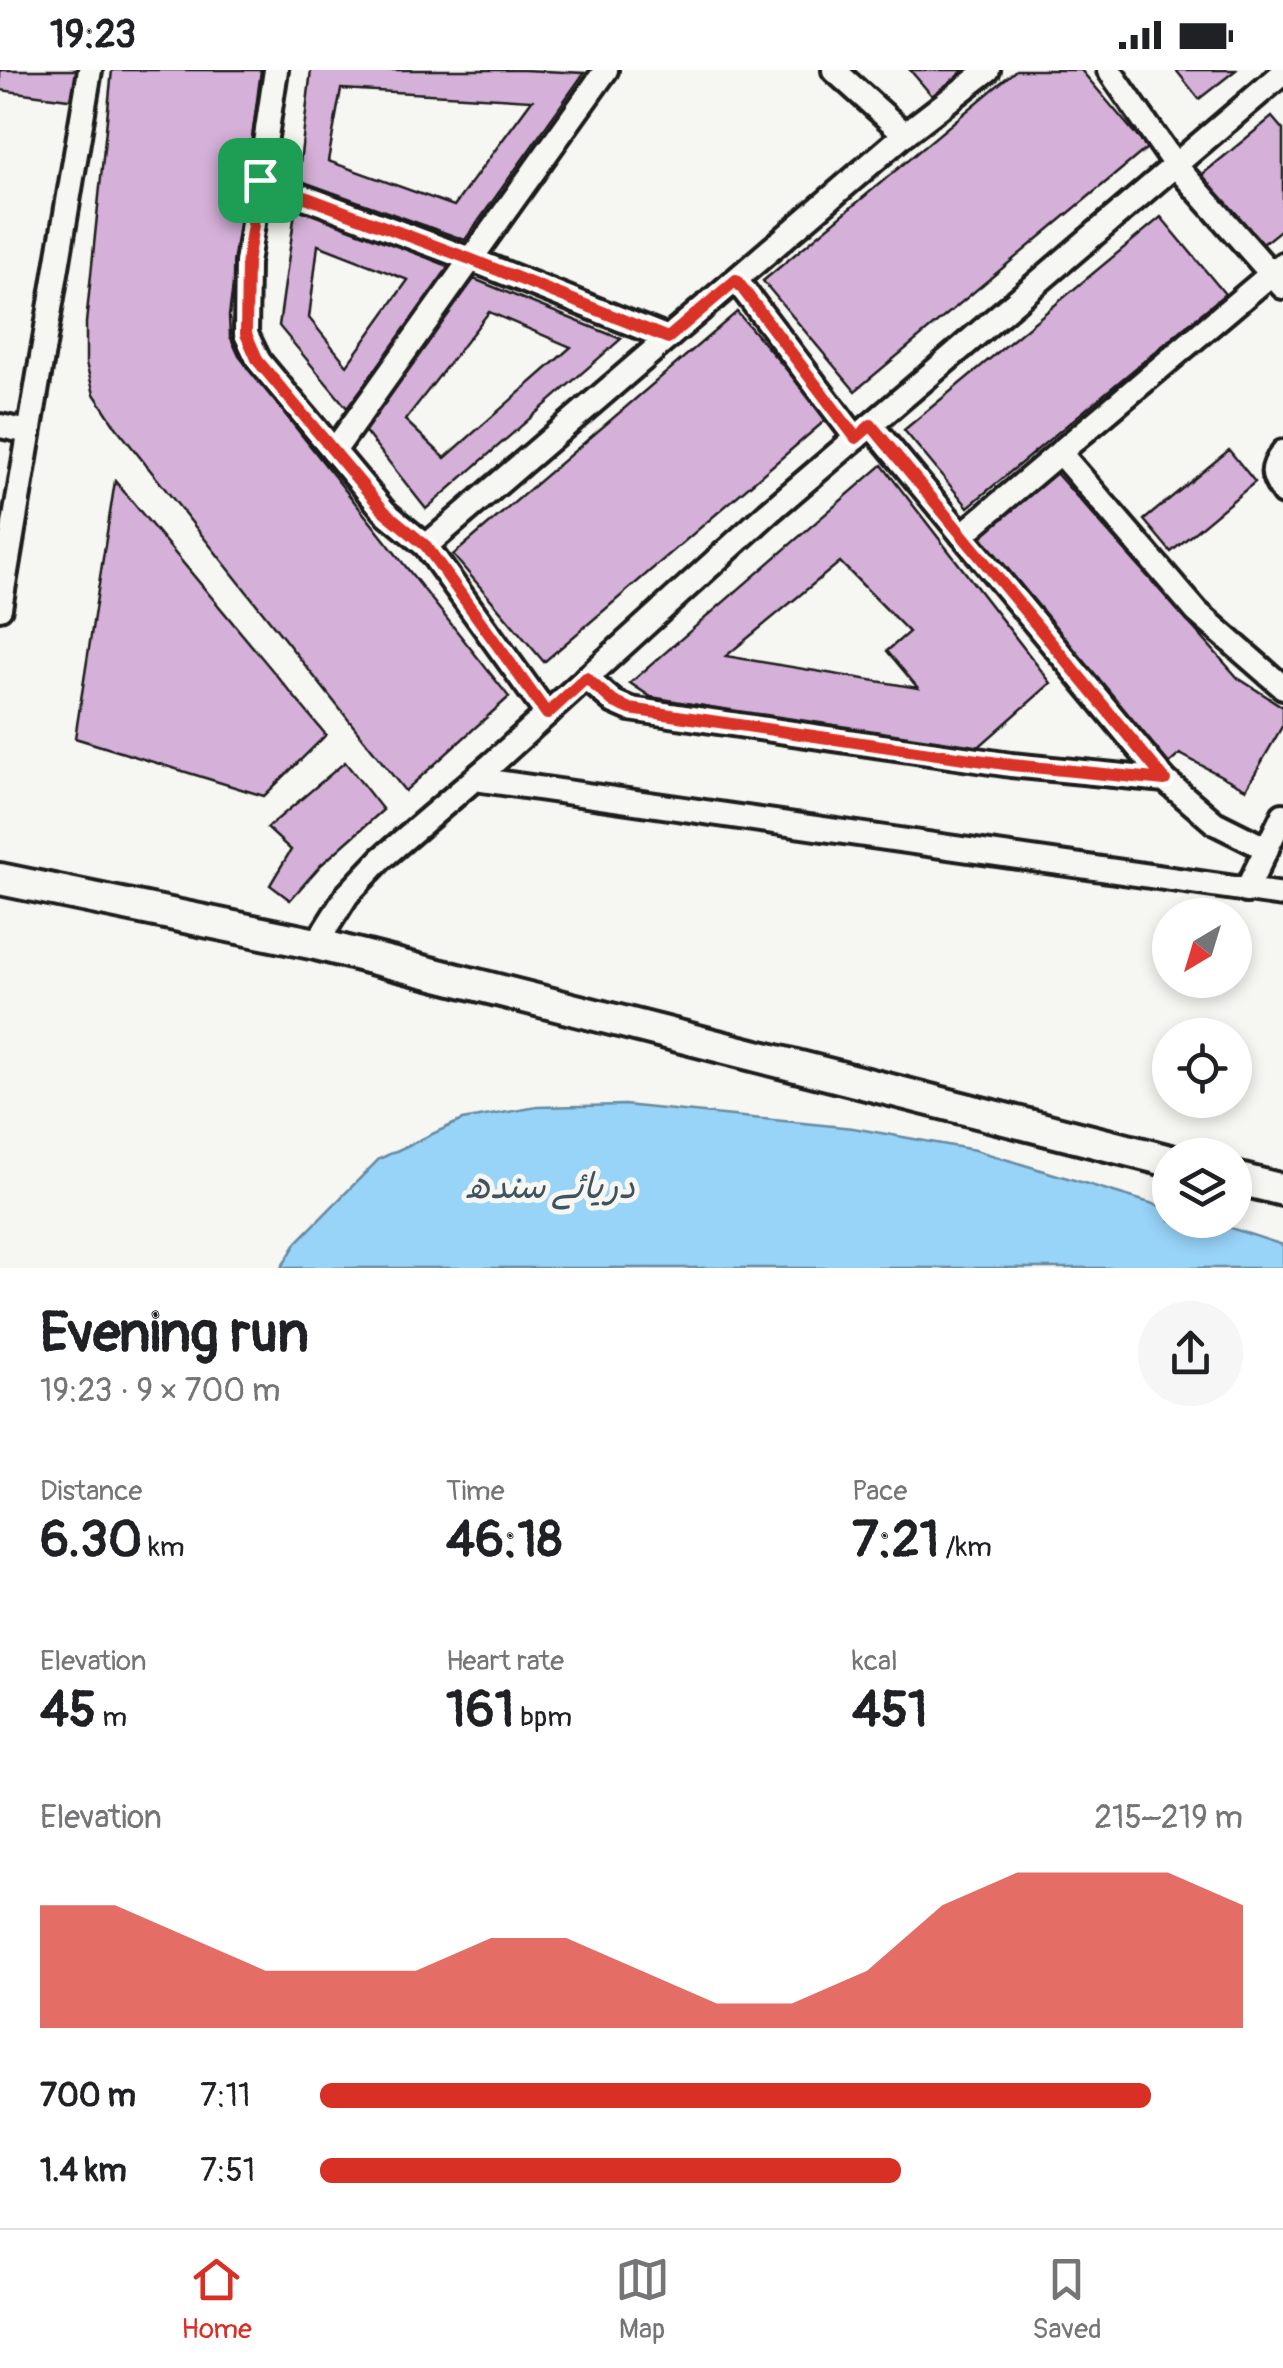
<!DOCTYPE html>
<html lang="en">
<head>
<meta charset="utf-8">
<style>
	body { margin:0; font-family:Pangolin,"Playpen Sans Arabic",sans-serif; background:#f6f6f6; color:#202124; height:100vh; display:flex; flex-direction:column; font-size:38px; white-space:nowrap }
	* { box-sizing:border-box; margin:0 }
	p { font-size:32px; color:#757577 }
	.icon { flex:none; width:55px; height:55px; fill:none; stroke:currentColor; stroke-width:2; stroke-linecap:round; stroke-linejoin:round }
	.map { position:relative; height:1198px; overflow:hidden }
	.drawer { display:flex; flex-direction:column; background:#fff; flex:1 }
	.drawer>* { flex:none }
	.needle { width:65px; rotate:218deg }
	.buttons { position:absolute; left:1152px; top:828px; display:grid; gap:20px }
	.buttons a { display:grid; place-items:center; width:100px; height:100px; border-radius:50%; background:#fff; box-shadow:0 5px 15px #0003; font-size:50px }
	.pin { position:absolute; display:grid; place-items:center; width:85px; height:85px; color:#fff; margin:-42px; border-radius:20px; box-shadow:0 5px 15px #0006 }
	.round { display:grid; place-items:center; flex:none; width:105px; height:105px; border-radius:52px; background:#f6f6f6 }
	.summary { display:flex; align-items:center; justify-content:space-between; height:170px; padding:0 40px }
	h1 { font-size:55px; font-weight:800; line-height:75px }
	.figures { display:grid; grid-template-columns:repeat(3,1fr); gap:15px; height:170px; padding:10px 40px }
	.figures div { display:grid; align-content:center }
	.figures b { font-size:50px; font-weight:800 }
	.figures small { font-size:28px; font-weight:400 }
	.figures p { font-size:28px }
	.chart { height:280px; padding:20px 40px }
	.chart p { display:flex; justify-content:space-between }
	.chart svg { width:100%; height:180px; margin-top:10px; fill:#d93025; opacity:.7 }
	ul { padding:0 40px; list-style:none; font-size:32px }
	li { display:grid; grid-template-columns:160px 120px 1fr; align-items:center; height:75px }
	li i { height:25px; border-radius:12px; background:#d93025 }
	.status { display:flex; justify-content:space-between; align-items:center; height:70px; padding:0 50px; background:#fff; direction:ltr }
	.status svg { height:28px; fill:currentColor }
	.dock { display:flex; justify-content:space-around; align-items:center; height:140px; border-top:2px solid #e0e0e0; background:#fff; font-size:28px; color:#757577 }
	.dock a { display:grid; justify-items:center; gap:5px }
	.dock .on { color:#d93025 }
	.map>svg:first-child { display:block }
	.water { fill:#98d3f8; stroke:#668aa0; stroke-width:2.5 }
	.building { fill:#d5b0d8; stroke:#1c1c1c; stroke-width:2.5; fill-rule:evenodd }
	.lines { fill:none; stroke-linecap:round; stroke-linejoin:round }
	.minor-casing { stroke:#1c1c1c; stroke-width:30 }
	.major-casing { stroke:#1c1c1c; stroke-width:38 }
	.minor { stroke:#f6f6f2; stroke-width:22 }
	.major { stroke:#f6f6f2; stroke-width:30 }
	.route-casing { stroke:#fff; stroke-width:20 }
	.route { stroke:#d93025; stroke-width:12 }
	.labels { text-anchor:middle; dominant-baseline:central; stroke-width:10; stroke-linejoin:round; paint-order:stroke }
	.water-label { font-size:35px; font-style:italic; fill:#41535e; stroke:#f6f6f2 }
</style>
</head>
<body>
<div class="status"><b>19:23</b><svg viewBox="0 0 49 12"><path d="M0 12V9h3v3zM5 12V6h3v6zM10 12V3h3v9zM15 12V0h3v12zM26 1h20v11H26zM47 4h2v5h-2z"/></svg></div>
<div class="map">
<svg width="1283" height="1198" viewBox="0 0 1283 1198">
	<rect width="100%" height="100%" fill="#f6f6f2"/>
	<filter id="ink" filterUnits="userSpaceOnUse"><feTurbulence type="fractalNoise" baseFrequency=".01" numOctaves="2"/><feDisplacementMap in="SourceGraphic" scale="20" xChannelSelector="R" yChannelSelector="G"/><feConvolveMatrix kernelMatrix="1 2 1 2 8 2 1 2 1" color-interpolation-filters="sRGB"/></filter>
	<g filter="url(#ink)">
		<polygon class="water" points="624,1035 853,1058 975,1080 1170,1139 1170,1150 1206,1150 1283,1175 1283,1198 281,1198 297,1172 379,1089 462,1050 537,1037"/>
		<g class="building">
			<polygon points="0,0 80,0 76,30 0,20"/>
			<polygon points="112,0 261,0 229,246 230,266 239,286 509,627 405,721 116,357 94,324 86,293 86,253"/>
			<path d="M311 0H524L584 3 465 170 298 110ZM341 19 532 30 454 136 328 91Z"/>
			<polygon points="910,0 964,0 934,28"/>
			<polygon points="1016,0 1081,0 1147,78 855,321 763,211"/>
			<polygon points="1176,0 1236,0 1199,29"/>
			<polygon points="1272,47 1283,60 1283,158 1258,178 1199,107"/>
			<path d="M296 135 453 198 347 338 279 256ZM318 175 408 210 347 295 309 248Z"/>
			<polygon points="1161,147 1225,224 968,437 904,360"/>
			<path d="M474 209 621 269 426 439 363 359ZM489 242 571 277 445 388 405 350Z"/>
			<polygon points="737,242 828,348 544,592 453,485"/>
			<polygon points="1229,380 1255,412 1171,482 1144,450"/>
			<path d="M882 395 1051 613 973 682 651 627 630 613ZM840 492 909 562 887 581 918 618 726 586Z"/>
			<polygon points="1054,401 1238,608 1283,637 1283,655 1246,719 1180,684 1164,698 1073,595 980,466"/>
			<polygon points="115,411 326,665 264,726 75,668"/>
			<polygon points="345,692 383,740 321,795 290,830 270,815 291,780 267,758"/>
		</g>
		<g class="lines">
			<defs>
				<g id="minor">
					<polyline points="276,0 247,193 246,264 259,291 385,442 426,476 547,644"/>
					<polyline points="834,0 905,64"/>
					<polyline points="1109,0 1175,95 1283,217"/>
					<polyline points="259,110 470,189 668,268"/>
					<polyline points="736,210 856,368"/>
					<polyline points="871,355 1165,710 1215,753 1267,779"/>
					<polyline points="0,356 29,362"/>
					<polyline points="334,381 606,0"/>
					<path d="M1283 382C1270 399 1271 405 1283 423"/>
					<polyline points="1060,383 1197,542 1283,617"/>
					<polyline points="962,465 1283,194"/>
					<polyline points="426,476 905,64 988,0"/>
					<polyline points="0,538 90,0"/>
					<polyline points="586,608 614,632 630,639 1011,695 1165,710"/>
					<polyline points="475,709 1283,825"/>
					<polyline points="1246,821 1283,745"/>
					<polyline points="316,874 347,825 381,789 493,693 768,443 1283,3"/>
				</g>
				<g id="major">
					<polyline points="0,809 316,874 1170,1091"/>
					<polyline points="1235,1108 1283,1120"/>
				</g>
			</defs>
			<use href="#minor" class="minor-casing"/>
			<use href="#major" class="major-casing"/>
			<use href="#minor" class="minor"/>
			<use href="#major" class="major"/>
		</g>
	</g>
	<g class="lines" filter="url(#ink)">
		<defs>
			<polygon id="route" points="260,110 470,189 668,268 736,210 856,368 871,355 1165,710 1012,695 630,639 614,632 586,608 547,644 426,476 385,442 258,291 246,264 247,193"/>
		</defs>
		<use href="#route" class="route-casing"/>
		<use href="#route" class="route"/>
	</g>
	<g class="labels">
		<g class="water-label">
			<text x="550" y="1117">دریائے سندھ</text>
		</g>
	</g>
</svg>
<div class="buttons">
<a><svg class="needle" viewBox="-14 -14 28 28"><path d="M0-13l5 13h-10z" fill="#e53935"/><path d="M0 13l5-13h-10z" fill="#757577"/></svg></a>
<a><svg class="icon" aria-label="locate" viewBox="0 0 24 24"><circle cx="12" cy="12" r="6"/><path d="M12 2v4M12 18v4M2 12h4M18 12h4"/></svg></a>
<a><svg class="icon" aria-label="layers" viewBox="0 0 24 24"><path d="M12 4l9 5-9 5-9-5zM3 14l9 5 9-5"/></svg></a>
</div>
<div class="pin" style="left:260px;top:110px;background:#1e9e55"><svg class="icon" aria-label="arrive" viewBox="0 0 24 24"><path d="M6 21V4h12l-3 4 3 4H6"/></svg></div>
</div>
<section class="drawer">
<div class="summary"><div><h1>Evening run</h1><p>19:23 · 9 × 700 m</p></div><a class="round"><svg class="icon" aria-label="share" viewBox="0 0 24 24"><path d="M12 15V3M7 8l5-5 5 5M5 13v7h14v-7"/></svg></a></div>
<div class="figures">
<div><p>Distance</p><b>6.30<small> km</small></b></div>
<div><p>Time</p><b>46:18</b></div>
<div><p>Pace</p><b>7:21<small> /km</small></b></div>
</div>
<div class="figures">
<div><p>Elevation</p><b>45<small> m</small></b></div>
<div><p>Heart rate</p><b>161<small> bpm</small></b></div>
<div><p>kcal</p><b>451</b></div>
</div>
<div class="chart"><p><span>Elevation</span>215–219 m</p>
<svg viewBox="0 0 160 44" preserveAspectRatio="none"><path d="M0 44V14L10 14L20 22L30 30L40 30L50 30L60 22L70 22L80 30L90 38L100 38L110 30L120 14L130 6L140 6L150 6L160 14V44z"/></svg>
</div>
<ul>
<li><b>700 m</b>7:11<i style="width:90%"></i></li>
<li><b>1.4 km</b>7:51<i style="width:63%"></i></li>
</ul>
</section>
<nav class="dock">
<a class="on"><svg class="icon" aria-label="home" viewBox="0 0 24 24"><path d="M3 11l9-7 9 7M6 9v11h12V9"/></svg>Home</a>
<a><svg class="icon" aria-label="map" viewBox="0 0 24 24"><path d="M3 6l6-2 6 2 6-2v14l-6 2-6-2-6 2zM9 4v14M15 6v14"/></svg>Map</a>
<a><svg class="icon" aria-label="saved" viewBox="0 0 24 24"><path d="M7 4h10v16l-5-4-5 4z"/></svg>Saved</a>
</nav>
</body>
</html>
